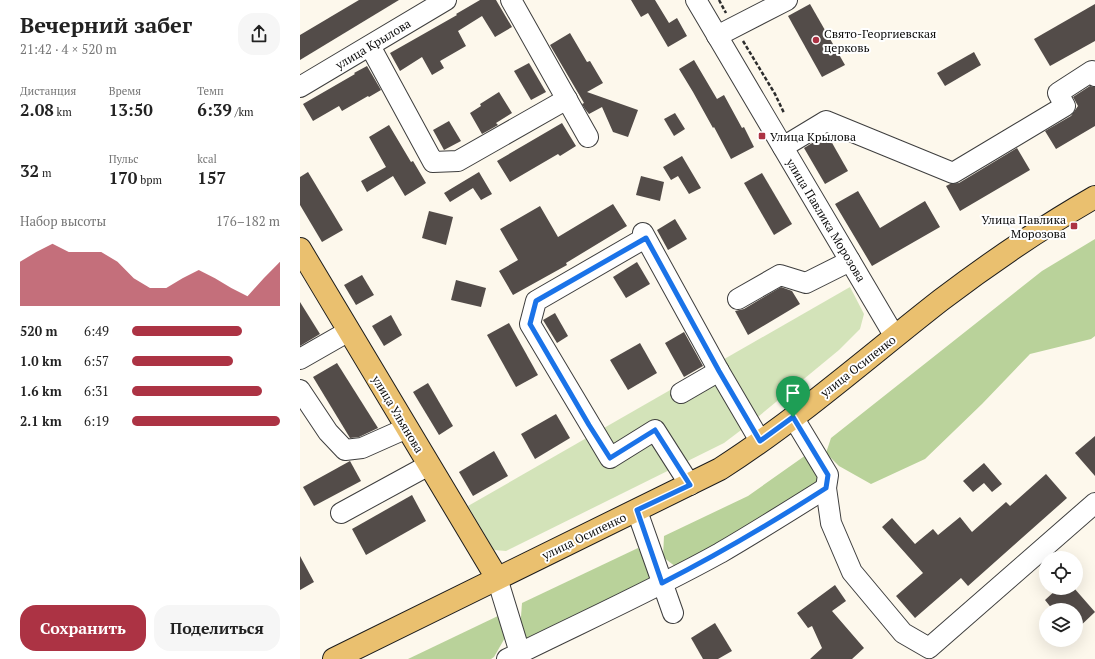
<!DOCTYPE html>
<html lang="ru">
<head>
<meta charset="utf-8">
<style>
	body { margin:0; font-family:"PT Serif",serif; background:#f6f6f6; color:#222; height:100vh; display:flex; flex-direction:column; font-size:15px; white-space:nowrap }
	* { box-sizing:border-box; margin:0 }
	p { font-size:13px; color:#767676 }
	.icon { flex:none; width:22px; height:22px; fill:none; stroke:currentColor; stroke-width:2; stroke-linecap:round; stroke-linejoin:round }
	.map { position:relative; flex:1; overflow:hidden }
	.sheet { display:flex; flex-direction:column; background:#fff; width:300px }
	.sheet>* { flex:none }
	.controls { position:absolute; left:739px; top:551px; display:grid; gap:8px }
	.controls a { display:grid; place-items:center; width:44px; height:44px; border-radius:50%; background:#fff; box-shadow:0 4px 16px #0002; font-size:20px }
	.pin { position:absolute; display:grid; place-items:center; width:34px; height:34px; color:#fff; margin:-41px -17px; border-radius:50% 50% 50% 0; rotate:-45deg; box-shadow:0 0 4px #0007 }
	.pin .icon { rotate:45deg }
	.round { display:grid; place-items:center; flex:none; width:42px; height:42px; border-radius:16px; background:#f6f6f6 }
	.overview { display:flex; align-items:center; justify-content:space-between; height:68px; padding:0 20px }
	h1 { font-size:22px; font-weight:600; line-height:30px }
	.metrics { display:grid; grid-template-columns:repeat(3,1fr); gap:6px; height:68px; padding:4px 20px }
	.metrics div { display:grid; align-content:center }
	.metrics b { font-size:17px; font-weight:600 }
	.metrics small { font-size:11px; font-weight:400 }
	.metrics p { font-size:11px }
	.chart { height:112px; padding:8px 20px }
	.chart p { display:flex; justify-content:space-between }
	.chart svg { width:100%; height:72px; margin-top:4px; fill:#ac3344; opacity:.7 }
	.action { display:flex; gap:8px; margin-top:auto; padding:8px 20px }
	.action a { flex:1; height:46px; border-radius:16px; background:#ac3344; color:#fff; font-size:16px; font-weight:600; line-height:46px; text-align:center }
	.action a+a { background:#f6f6f6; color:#222 }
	ul { padding:0 20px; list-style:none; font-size:13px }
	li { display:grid; grid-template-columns:64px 48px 1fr; align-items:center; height:30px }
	li i { height:10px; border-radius:5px; background:#ac3344 }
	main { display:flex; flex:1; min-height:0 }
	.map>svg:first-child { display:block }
	.green { fill:#d3e3b9 }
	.forest { fill:#b9d29a }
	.building { fill:#534c49 }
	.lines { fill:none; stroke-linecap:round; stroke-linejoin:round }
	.minor-casing { stroke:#3e3e3e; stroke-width:22 }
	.major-casing { stroke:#1c1c1c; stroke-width:24 }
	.path { stroke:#2d2d2d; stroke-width:2.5; stroke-dasharray:4 2; stroke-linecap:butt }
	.minor { stroke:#fff; stroke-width:20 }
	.major { stroke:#eac06f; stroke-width:22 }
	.route-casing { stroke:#fff; stroke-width:8 }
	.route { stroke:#1a73e8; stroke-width:5 }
	.poi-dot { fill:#ac3344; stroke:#fff; stroke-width:1.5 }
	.labels { text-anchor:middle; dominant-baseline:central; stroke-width:4; stroke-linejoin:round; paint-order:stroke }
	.poi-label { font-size:12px; fill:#0b0b0b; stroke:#fff; text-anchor:start }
	.street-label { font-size:12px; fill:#0b0b0b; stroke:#fff }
</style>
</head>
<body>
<main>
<section class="sheet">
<div class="overview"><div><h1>Вечерний забег</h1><p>21:42 · 4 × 520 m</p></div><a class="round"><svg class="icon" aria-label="share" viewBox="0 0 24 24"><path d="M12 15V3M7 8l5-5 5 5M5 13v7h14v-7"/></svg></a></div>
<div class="metrics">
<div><p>Дистанция</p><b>2.08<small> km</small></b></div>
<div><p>Время</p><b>13:50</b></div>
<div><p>Темп</p><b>6:39<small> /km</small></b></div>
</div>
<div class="metrics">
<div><b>32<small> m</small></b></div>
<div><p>Пульс</p><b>170<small> bpm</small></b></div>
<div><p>kcal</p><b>157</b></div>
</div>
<div class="chart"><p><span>Набор высоты</span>176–182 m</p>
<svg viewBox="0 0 160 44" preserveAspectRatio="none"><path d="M0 44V17L10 11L20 6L30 11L40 11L50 11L60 17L70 27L80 33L90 33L100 27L110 22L120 27L130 33L140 38L150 27L160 17V44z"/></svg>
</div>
<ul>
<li><b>520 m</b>6:49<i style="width:74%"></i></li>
<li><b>1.0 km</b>6:57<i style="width:68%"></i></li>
<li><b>1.6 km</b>6:31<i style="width:88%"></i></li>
<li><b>2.1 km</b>6:19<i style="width:100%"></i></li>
</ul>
<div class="action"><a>Сохранить</a><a>Поделиться</a></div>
</section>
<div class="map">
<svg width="795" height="659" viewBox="0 0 795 659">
	<rect width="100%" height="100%" fill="#fdf8ec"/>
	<polygon class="green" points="550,287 564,314 560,329 539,350 453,421 424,443 206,551 194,550 168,506"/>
	<g class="forest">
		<polygon points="795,239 795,336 791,339 730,354 682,404 625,459 571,484 539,466 526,453 531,438 742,271"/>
		<polygon points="506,455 524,480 500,509 376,567 363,557 364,536 448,496"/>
		<polygon points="338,548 350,565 354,579 227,642 220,630 222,603"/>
		<polygon points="200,615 206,636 194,657 191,659 108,659"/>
	</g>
	<g class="building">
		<polygon points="59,0 99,0 0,60 0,35"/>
		<polygon points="180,0 196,0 212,27 195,37 182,16 158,31 166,46 140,61 144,68 132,75 122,57 100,71 90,53 157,15 156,14"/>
		<polygon points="331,0 355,0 369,23 377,18 387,36 368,47 348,13 341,17"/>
		<polygon points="510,4 545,65 522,77 488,16"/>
		<polygon points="795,4 795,41 750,66 734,39"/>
		<polygon points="270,33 287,62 290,61 303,83 287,92 338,110 328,137 313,132 302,107 289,114 285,109 282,104 284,103 250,45"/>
		<polygon points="674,52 681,65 645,86 637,73"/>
		<polygon points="394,60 417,99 424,95 442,128 444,127 454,147 431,159 414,127 413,128 393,92 379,69"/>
		<polygon points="229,63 246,92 231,100 214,71"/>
		<polygon points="67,66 81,90 69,97 68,96 42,111 39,106 13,121 3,104 55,74 54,73"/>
		<polygon points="790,86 795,87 795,126 756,149 745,131 771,116 778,106 773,97"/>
		<polygon points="199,92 212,113 196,123 198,125 182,134 170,113 181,106 180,104"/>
		<polygon points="375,113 385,129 374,136 364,119"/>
		<polygon points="149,121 161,141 144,150 133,130"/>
		<polygon points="262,123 276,146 260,156 258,154 210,182 197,161"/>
		<polygon points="89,125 111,162 113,161 126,183 105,196 93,176 67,192 61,181 86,167 69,137"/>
		<polygon points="527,134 548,171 525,184 504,148"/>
		<polygon points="717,148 730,170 660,211 646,186 650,184 659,183"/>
		<polygon points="382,156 401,188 389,194 378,176 371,180 363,167"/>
		<polygon points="8,172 43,230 22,242 0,205 0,177"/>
		<polygon points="179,172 192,194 181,200 173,188 150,202 144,193"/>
		<polygon points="462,173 492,224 474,235 444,183"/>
		<polygon points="341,176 364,182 360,201 336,195"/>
		<polygon points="558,191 580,228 625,201 640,227 572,266 535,204"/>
		<polygon points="313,204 327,226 266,263 267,265 213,295 199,271 218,260 200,229 240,206 258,237"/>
		<polygon points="129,211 153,217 146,245 122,238"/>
		<polygon points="375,219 387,239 368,250 357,230"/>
		<polygon points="337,262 350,284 326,298 313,277"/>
		<polygon points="62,275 74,295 56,305 44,285"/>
		<polygon points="156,280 186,288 181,307 151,300"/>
		<polygon points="481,287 492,291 500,304 448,335 435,311 444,309"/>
		<polygon points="0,302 20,334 0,346"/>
		<polygon points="255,313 268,336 257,343 243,320"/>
		<polygon points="91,315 102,335 84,346 72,326"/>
		<polygon points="209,323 238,375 216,387 187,335"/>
		<polygon points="384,332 403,366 384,377 365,343"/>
		<polygon points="340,343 357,373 328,390 310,360"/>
		<polygon points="37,363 78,428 59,437 50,438 13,377"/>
		<polygon points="128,383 153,426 139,435 113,392"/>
		<polygon points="256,414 270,438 235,459 221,434"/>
		<polygon points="795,436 795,476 775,453"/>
		<polygon points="194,451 208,476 173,496 159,472"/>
		<polygon points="50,461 61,481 14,506 3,487"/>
		<polygon points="684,463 702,484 692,492 684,483 673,492 663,481"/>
		<polygon points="746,474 767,498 668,586 661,578 615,618 596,596 623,573 582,527 592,518 615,544 633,529 638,535 660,517 672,532 706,502 710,506"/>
		<polygon points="112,495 126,521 66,555 52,529"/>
		<polygon points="0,556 14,582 0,590"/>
		<polygon points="535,585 546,601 532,611 564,648 552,659 510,659 522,648 512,626 508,628 497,613"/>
		<polygon points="758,588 774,588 795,612 776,630 776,610 753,610 745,600"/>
		<polygon points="415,623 432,651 418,659 403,659 391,638"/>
	</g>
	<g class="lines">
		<defs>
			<g id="minor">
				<polyline points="211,0 288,137"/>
				<polyline points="396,0 595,337"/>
				<polyline points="417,36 487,0"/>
				<polyline points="70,46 133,162 158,161 267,99"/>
				<polyline points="0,87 146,0"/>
				<polyline points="483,147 526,121 653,173 765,106 758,93 792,71 795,76"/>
				<polyline points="343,233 419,371 460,441"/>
				<polyline points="345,238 236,301 230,324 310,458 355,430 390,485"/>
				<polyline points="438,299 480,275 506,283 550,261"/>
				<polyline points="0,359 49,331"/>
				<polyline points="0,390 28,432 45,450 62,448 107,428"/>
				<polyline points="381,393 419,371"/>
				<polyline points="493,417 528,475 526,488 531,523 552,572 603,633 629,648 795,503"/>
				<polyline points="337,511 373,613"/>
				<polyline points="41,513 129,465"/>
				<polyline points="197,578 220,653 207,659"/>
				<path d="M220 653C287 620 355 589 420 553 456 532 491 510 526 488"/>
			</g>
			<g id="major">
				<polyline points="0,249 197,578"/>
				<path d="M34 659 420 469C498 419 568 357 641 300 691 262 741 228 795 197"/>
			</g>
		</defs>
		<use href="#minor" class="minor-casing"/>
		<use href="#major" class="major-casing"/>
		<g class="path">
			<polyline points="419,0 426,13"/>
			<polyline points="443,41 475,94 484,113"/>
		</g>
		<use href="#minor" class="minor"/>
		<use href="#major" class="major"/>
	</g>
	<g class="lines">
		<defs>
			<path id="route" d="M346 238 419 371 460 441 493 417 528 475 526 488C473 522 419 554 362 583L337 510 390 485 355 430 310 458 289 425 230 324 236 301Z"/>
		</defs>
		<use href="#route" class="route-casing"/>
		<use href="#route" class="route"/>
	</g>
	<g class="poi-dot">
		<circle cx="516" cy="40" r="4"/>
		<rect x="458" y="132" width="8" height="8" rx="2"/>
		<rect x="770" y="222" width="8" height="8" rx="2"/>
	</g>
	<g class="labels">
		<g class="poi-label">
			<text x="524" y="33">Свято-Георгиевская<tspan x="524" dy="14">церковь</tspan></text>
			<text x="470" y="136">Улица Крылова</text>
			<text x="766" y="219" text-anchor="end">Улица Павлика<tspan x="766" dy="14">Морозова</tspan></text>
		</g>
		<g class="street-label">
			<text transform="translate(73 44) rotate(-31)">улица Крылова</text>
			<text transform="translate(526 220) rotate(59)">улица Павлика Морозова</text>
			<text transform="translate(558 366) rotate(-38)">улица Осипенко</text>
			<text transform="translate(98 414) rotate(59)">улица Ульянова</text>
			<text transform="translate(284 536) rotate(-26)">улица Осипенко</text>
		</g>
	</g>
</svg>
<div class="controls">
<a><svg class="icon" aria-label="locate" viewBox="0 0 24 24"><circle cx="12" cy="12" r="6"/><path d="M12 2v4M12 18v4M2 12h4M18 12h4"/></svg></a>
<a><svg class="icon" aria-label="layers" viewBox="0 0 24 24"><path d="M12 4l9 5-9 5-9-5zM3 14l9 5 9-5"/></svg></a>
</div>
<div class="pin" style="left:493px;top:417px;background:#1e9e55"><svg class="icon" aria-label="arrive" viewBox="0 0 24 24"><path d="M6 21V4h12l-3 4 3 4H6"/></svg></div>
</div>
</main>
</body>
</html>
